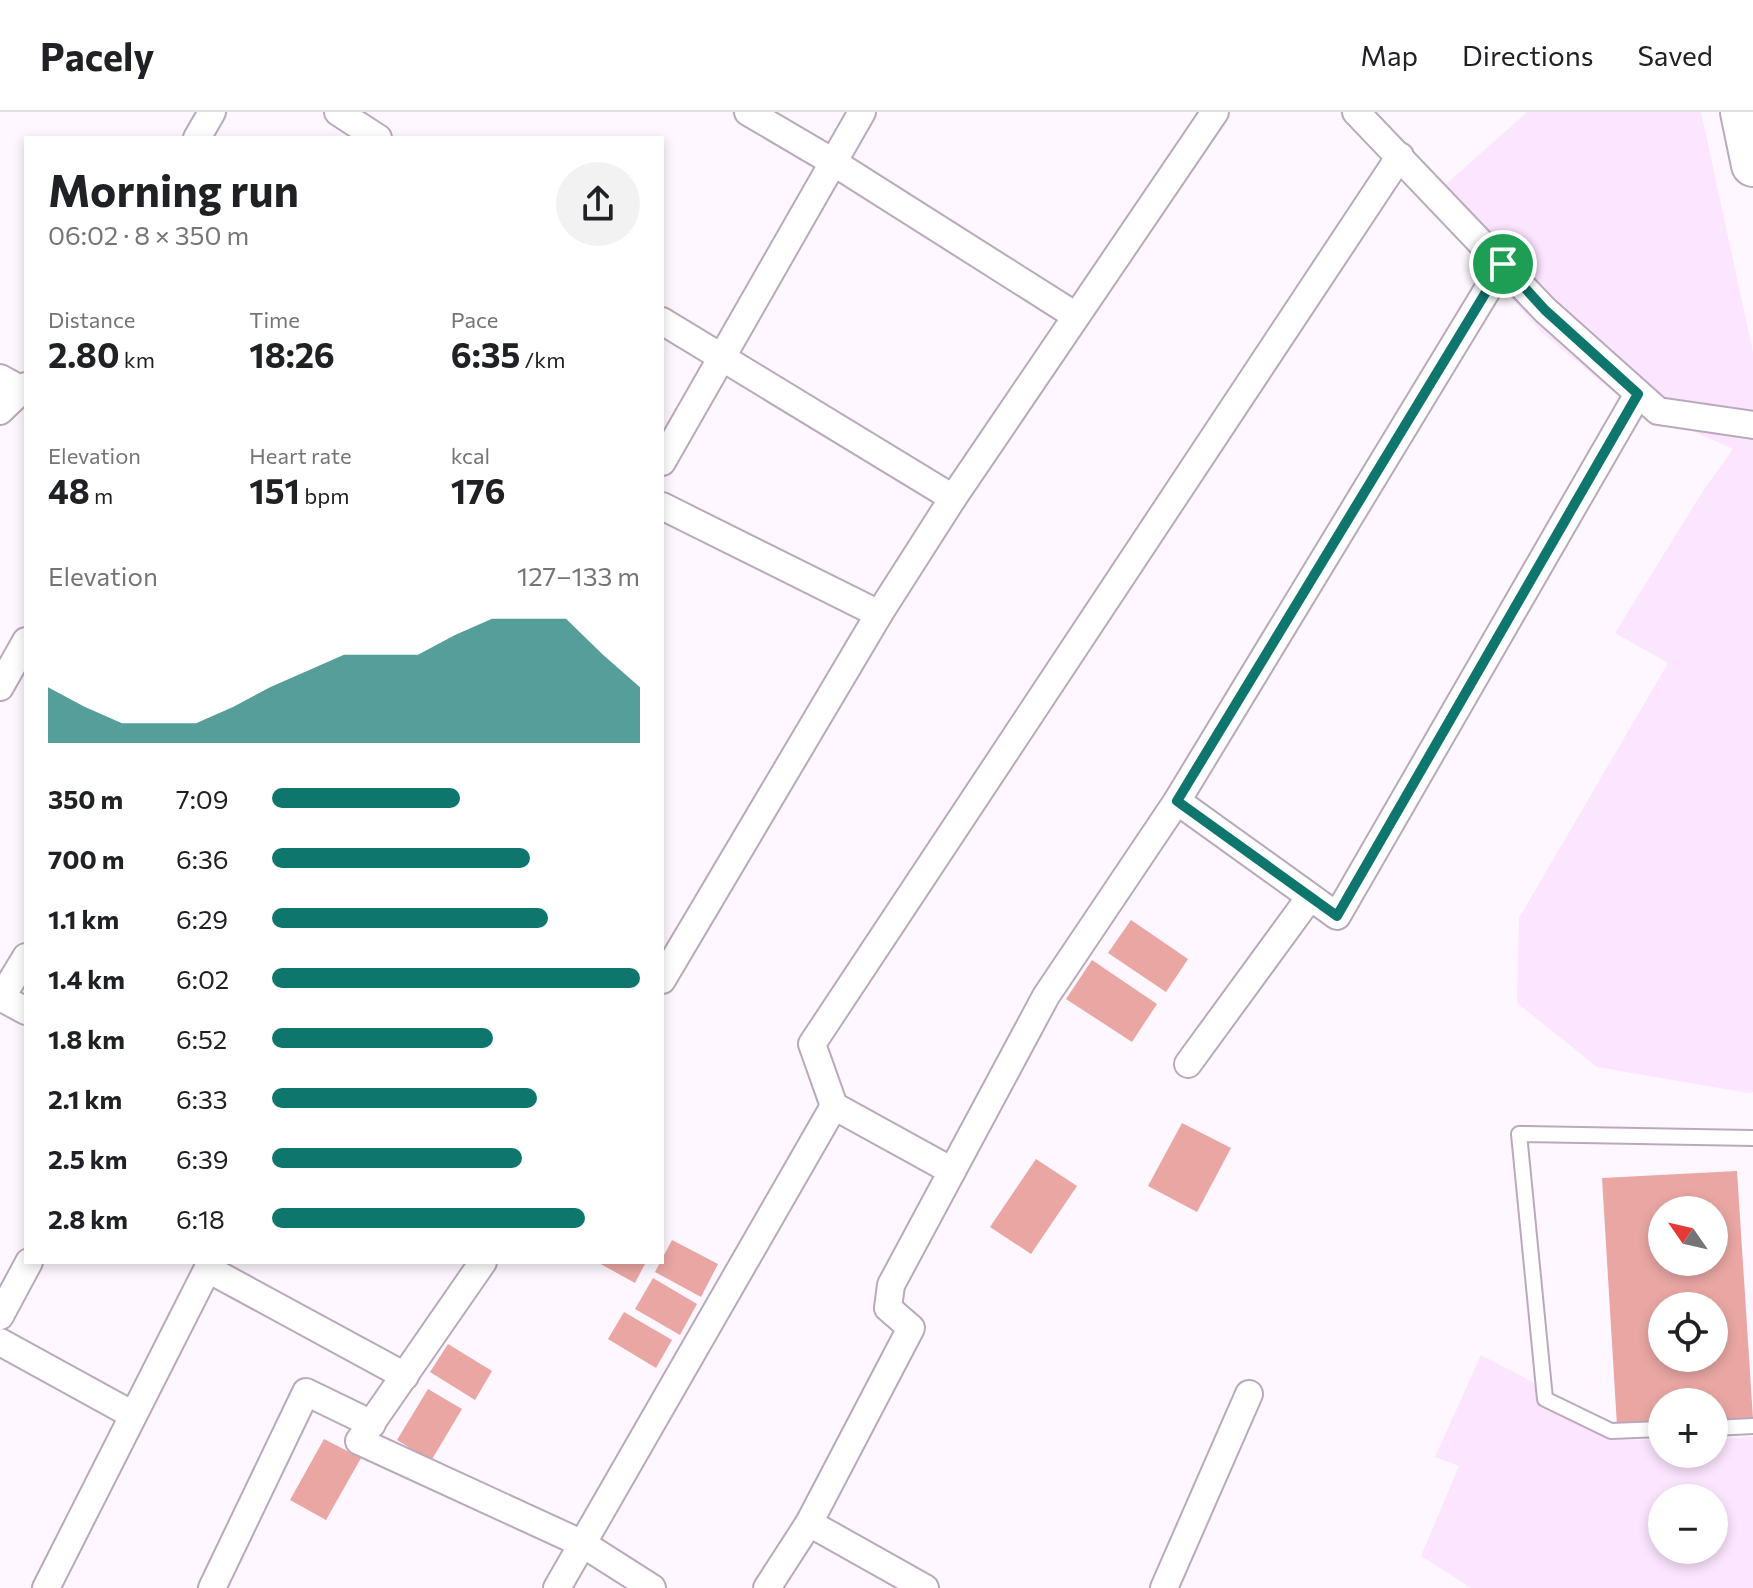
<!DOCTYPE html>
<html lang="en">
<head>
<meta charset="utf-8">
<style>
	body { margin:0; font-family:Commissioner,sans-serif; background:#f2f2f2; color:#202124; height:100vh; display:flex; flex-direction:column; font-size:30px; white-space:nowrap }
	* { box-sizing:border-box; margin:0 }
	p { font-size:26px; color:#757577 }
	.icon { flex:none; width:44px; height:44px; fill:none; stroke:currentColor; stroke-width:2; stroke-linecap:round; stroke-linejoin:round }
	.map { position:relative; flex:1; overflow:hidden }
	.sheet { position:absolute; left:24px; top:24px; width:640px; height:1128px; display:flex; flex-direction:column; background:#fff; border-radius:0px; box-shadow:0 4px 12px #0003 }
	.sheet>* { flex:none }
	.needle { width:52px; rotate:304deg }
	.fabs { position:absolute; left:1648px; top:1084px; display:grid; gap:16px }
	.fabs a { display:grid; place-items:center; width:80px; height:80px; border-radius:50%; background:#fff; box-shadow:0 4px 12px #0003; font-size:40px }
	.pin { position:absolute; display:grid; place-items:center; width:68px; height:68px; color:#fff; margin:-34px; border:4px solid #fff; border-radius:50%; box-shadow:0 2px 8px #0007 }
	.round { display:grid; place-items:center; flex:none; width:84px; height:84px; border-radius:42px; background:#f2f2f2 }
	.overview { display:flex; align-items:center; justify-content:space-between; height:136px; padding:0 24px }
	h1 { font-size:44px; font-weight:700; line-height:60px }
	.metrics { display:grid; grid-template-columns:repeat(3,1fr); gap:12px; height:136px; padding:8px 24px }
	.metrics div { display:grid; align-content:center }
	.metrics b { font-size:34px; font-weight:700 }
	.metrics small { font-size:22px; font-weight:400 }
	.metrics p { font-size:22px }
	.chart { height:224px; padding:16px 24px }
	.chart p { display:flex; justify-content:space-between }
	.chart svg { width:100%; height:144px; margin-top:8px; fill:#0f766e; opacity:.7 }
	ul { padding:0 24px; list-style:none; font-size:26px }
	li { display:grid; grid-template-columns:128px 96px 1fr; align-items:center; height:60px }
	li i { height:20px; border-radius:10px; background:#0f766e }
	header { display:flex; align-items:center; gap:48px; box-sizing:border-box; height:112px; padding:0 40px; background:#fff; border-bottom:2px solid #e0e0e0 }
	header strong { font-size:38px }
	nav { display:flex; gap:44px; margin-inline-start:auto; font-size:28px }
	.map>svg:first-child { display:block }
	.built { fill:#fce5ff; fill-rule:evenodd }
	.building { fill:#e9a6a3; fill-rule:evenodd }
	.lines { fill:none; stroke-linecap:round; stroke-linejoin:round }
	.lane-casing { stroke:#baa9bb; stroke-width:18 }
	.street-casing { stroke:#baa9bb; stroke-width:30 }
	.primary-casing { stroke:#baa9bb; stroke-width:46 }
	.lane { stroke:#fff; stroke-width:14 }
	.street { stroke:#fff; stroke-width:26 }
	.primary { stroke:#fff; stroke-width:42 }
	.route-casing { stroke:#fff; stroke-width:16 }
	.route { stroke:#0f766e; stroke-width:10 }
</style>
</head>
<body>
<header>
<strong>Pacely</strong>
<nav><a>Map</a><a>Directions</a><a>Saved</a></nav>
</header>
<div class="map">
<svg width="1753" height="1476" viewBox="0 0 1753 1476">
	<rect width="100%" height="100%" fill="#fef7ff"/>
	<g class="built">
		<polygon points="1527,0 1701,0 1753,240 1753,980 1748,981 1597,955 1517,891 1519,806 1668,551 1615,521 1703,379 1733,337 1623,288 1542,221 1426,90"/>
		<path d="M1481 1243 1617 1314 1616 1325 1629 1328 1662 1327V1342H1714V1326L1753 1325V1476H1471L1421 1444 1459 1354 1435 1345ZM1662 1386H1714V1438H1662Z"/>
	</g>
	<g class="building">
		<polygon points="1131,808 1188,847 1166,880 1108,841"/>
		<polygon points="1092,848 1157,892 1132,930 1066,887"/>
		<polygon points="1182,1011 1231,1036 1197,1100 1148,1074"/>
		<polygon points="1036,1047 1077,1074 1031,1142 990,1115"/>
		<path d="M1737 1059 1753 1307 1714 1309V1290H1662V1312L1617 1314 1602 1066ZM1662 1098H1714V1150H1662ZM1662 1194H1714V1246H1662Z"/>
		<polygon points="672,1128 718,1152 701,1185 655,1160"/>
		<polygon points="597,1150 646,1150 635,1171"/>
		<polygon points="653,1166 697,1192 680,1223 635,1197"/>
		<polygon points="624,1200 672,1228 656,1256 608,1227"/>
		<polygon points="448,1232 492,1259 475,1288 430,1260"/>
		<polygon points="428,1277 462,1297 431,1349 397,1328"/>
		<polygon points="324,1327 361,1346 326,1408 290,1388"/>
	</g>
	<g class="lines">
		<defs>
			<g id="lane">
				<polyline points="1714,1316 1753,1314"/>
				<polyline points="1662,1317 1611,1319 1545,1287 1519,1022 1753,1026"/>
			</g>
			<g id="street">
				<polyline points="338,0 378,26"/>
				<polyline points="748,0 833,50 1076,204"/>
				<polyline points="1356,0 1545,198 1658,299 1753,313"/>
				<polyline points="197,26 212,0"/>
				<polyline points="662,209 953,386"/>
				<polyline points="0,266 22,278"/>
				<polyline points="0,299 26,274"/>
				<polyline points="662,350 862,0"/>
				<polyline points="662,394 879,502"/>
				<polyline points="0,575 26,529"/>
				<polyline points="1177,689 1503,152"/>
				<polyline points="662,868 879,502 953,386 1215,0"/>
				<polyline points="0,885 26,899"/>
				<polyline points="1,886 26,845"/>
				<polyline points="1188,952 1310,785"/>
				<polyline points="834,994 952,1059"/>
				<polyline points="483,1150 359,1329 583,1432 652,1476"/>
				<polyline points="208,1157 405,1264"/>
				<polyline points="0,1204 29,1150"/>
				<polyline points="0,1230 133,1303"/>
				<polyline points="809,1411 925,1476"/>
				<polyline points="46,1476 211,1150"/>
				<polyline points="212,1476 306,1280 372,1312"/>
				<polyline points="557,1476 834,994 812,932 1400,44"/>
				<polyline points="767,1476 809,1411 911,1216 888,1196 891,1173 1046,884 1177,689 1337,804 1638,282"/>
				<polyline points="1164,1476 1249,1282"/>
			</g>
			<polyline id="primary" points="1742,0 1753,53"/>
		</defs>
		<use href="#lane" class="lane-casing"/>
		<use href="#street" class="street-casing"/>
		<use href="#primary" class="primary-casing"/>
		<use href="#lane" class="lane"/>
		<use href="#street" class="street"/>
		<use href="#primary" class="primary"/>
	</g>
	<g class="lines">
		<defs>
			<polygon id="route" points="1503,152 1545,198 1638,282 1337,804 1177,689"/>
		</defs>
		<use href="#route" class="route-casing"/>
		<use href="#route" class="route"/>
	</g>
</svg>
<div class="fabs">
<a><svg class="needle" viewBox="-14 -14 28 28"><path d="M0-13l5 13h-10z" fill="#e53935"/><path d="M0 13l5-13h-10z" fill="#757577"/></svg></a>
<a><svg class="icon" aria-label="locate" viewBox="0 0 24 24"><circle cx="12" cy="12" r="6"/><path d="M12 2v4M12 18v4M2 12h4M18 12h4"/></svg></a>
<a>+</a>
<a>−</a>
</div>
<div class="pin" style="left:1503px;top:152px;background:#1e9e55"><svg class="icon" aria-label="arrive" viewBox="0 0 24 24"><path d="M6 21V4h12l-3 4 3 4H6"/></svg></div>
<section class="sheet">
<div class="overview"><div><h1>Morning run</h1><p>06:02 · 8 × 350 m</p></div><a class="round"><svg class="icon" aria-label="share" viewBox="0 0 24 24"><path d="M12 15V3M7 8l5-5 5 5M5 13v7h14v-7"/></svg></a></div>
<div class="metrics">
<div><p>Distance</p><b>2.80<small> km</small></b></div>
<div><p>Time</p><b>18:26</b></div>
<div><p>Pace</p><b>6:35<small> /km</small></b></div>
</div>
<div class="metrics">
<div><p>Elevation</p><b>48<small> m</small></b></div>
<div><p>Heart rate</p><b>151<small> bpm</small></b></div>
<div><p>kcal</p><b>176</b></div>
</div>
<div class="chart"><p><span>Elevation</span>127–133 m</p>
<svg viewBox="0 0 160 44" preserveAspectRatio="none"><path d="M0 44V27L10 33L20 38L30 38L40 38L50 33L60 27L70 22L80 17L90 17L100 17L110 11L120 6L130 6L140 6L150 17L160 27V44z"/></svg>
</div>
<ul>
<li><b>350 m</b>7:09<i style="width:51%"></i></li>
<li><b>700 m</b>6:36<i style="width:70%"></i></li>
<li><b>1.1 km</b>6:29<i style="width:75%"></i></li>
<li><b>1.4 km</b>6:02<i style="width:100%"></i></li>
<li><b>1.8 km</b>6:52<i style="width:60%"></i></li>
<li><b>2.1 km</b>6:33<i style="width:72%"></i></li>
<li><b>2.5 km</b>6:39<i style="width:68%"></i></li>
<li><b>2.8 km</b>6:18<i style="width:85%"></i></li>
</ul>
</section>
</div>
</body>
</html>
